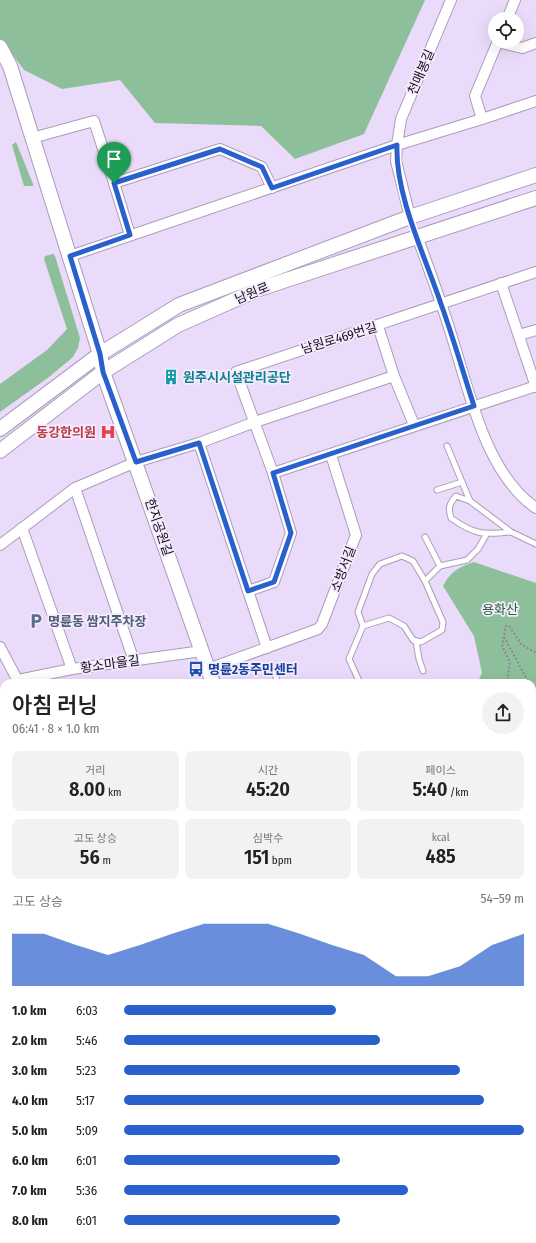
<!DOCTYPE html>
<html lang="ko">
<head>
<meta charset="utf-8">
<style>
	body { margin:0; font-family:"Fira Sans Condensed","Noto Sans KR",sans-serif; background:#f2f2f2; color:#202124; height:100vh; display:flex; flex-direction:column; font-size:15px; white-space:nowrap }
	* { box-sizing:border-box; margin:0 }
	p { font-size:13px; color:#757577 }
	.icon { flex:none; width:22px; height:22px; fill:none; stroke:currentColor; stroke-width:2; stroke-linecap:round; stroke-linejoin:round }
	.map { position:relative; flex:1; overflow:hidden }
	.sheet { position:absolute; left:0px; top:679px; width:536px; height:564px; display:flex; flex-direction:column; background:#fff; border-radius:12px 12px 0 0; box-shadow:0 4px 16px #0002 }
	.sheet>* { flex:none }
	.tools { position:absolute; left:488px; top:12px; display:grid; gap:8px }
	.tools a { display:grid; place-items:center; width:36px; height:36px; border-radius:50%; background:#fff; box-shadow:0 4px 16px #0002; font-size:20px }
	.pin { position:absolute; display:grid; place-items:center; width:34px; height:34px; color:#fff; margin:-41px -17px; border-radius:50% 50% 50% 0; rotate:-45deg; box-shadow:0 0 4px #0007 }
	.pin .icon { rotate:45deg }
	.round { display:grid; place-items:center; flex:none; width:42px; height:42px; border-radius:21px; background:#f2f2f2 }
	.summary { display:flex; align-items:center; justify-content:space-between; height:68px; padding:0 12px }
	h1 { font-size:22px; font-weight:600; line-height:30px }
	.metrics { display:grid; grid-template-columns:repeat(3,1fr); gap:6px; height:68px; padding:4px 12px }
	.metrics div { display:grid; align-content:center; border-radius:8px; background:#f2f2f2; text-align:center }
	.metrics b { font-size:20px; font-weight:600 }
	.metrics small { font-size:11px; font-weight:400 }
	.metrics p { font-size:11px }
	.chart { height:112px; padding:8px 12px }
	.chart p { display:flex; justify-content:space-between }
	.chart svg { width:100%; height:72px; margin-top:4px; fill:#2a60ce; opacity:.7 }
	ul { padding:0 12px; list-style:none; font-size:13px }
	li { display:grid; grid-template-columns:64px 48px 1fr; align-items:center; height:30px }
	li i { height:10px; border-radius:5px; background:#2a60ce }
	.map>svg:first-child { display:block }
	.built { fill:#decbf0 }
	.green { fill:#8ebf9b }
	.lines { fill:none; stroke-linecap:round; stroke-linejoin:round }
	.lane-casing { stroke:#ab9cb9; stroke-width:7 }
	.street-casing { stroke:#ab9cb9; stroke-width:12 }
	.secondary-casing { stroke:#ab9cb9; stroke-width:16 }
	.path { stroke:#90849c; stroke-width:2; stroke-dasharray:2 2; stroke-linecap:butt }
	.lane { stroke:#fff; stroke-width:5 }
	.street { stroke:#fff; stroke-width:10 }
	.secondary { stroke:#fff; stroke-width:14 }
	.route-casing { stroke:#fff; stroke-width:8 }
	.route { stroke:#2a60ce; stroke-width:5 }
	.labels { text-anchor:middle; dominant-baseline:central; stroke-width:3.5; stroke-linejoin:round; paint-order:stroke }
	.street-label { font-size:13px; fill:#130d18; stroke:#f5ebfe }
	.culture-label { font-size:13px; font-weight:bold; fill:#0d838f; stroke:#f5ebfe; text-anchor:start }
	.health-label { font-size:13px; font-weight:bold; fill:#be3a42; stroke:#f5ebfe; text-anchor:end }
	.park-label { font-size:13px; fill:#27613c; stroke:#f5ebfe }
	.service-label { font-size:13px; font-weight:bold; fill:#4e5e75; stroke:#f5ebfe; text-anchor:start }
	.transit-label { font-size:13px; font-weight:bold; fill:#164399; stroke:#f5ebfe; text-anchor:start }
</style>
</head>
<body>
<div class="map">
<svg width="536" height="1243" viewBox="0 0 536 1243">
	<rect width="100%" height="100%" fill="#ebdbfb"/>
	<polygon class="built" points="532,1078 536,1078 536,1243 451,1243 449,1239 532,1239"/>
	<g class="green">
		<polygon points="0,0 425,0 364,134 295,159 261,126 155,123 120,80 62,89 24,70 0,38"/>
		<polygon points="16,142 33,184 33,186 24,186 12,145"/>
		<polygon points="53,254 55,256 80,338 78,348 73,357 49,377 0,412 0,384 47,350 67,329 44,259 45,256"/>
		<path d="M474 562 536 583V1078H532V683H477L482 673 474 636 443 586C452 570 458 568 474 562Z"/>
		<polygon points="35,1239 64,1239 52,1243 26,1243"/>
	</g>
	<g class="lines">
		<defs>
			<g id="lane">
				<polyline points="447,446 470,501"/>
				<polyline points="437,490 462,482"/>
				<path d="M511 532C483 535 475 535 451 518 448 508 449 504 456 496L470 501 511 532 536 544"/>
				<polyline points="425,537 440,566"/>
				<polyline points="425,581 440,566 467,560 478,549 486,535"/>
				<polyline points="416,641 419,659 423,671"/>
				<polyline points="275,674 278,683"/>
				<polyline points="358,683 359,681 349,659 363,626 358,612 372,574 380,564 402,556 413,561 425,581 443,622 442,630 421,642 413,640 404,626 389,618 363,626"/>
				<polyline points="215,1239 217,1243"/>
			</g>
			<g id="street">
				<polyline points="507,19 515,0"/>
				<polyline points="498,41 475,96 482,119 536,101"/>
				<polyline points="497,42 522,48 536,43"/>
				<polyline points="32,138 94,121 114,183"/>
				<polyline points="410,217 396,161 397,145 401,119 451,0"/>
				<polyline points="130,235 114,183 220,149 262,167 272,188"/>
				<path d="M417 236C429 269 441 301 451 334 469 390 485 473 536 508"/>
				<polyline points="70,256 397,145 482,119"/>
				<polyline points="501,283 536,387"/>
				<polyline points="378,326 394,376 414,425"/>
				<polyline points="519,335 536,330"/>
				<polyline points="199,443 267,648"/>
				<polyline points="273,473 536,386"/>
				<polyline points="75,488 134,661"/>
				<polyline points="22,528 72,669"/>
				<polyline points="0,545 75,488 136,462 199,443 255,422 394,376"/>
				<polyline points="248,591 274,582 291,533 273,473 236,372 536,272"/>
				<polyline points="0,647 19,683"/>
				<polyline points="208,669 318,629 322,624 356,535 331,455"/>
				<polyline points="18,680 72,669 202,651"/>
				<polyline points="0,731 4,730"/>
				<polyline points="0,841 4,840"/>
				<polyline points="0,998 4,1005"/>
			</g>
			<g id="secondary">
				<polyline points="0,47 10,66 100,354 103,372 213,683"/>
				<polyline points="0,429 100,354 179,305 410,217 536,175"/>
				<polyline points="0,451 103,372 178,325 259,289 536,198"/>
				<polyline points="430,1239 431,1243"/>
				<polyline points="0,1240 4,1238"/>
			</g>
		</defs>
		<use href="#lane" class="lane-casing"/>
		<use href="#street" class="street-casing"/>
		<use href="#secondary" class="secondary-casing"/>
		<g class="path">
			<polyline points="504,637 529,683"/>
			<polyline points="511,683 507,678 510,665 508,658 502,646 506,626 510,627 521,644 536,653"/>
			<polyline points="532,689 536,699"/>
			<polyline points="536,761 536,773"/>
			<polyline points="532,817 536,819"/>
			<polyline points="532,839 536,831"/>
			<polyline points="532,879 536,891"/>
			<polyline points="532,923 536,900"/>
			<polyline points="532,954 536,948"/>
		</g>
		<use href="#lane" class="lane"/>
		<use href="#street" class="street"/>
		<use href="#secondary" class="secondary"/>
	</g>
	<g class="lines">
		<defs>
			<path id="route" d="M397 145C395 195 425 256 441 304 453 337 463 372 474 406L273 473 291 533 274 582 248 591 199 443 136 462 103 372 100 354 70 256 130 235 114 183 220 149 262 167 272 188Z"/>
		</defs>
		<use href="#route" class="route-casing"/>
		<use href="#route" class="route"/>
	</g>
	<defs>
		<symbol id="building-bare" viewBox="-9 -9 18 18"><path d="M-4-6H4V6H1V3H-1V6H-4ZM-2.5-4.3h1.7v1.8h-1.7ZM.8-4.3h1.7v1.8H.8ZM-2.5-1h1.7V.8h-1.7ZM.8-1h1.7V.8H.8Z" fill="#0f9aa8" stroke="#f5ebfe" stroke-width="2.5" paint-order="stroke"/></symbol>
		<symbol id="hospital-bare" viewBox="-9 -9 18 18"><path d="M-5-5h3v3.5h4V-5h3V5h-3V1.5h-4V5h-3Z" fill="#e0444e" stroke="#f5ebfe" stroke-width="2.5" paint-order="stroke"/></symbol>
		<symbol id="parking-bare" viewBox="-9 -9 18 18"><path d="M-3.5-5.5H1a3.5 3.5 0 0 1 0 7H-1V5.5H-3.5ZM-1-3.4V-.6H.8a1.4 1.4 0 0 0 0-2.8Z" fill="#5c6f8a" stroke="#f5ebfe" stroke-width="2.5" paint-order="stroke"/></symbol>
		<symbol id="bus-bare" viewBox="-9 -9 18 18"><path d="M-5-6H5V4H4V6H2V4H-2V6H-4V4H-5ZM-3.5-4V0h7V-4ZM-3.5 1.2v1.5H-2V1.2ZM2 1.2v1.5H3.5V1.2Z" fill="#1a4fb4" stroke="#f5ebfe" stroke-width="2.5" paint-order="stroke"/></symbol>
	</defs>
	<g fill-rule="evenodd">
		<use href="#building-bare" x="160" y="366" width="22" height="22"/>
		<use href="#hospital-bare" x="97" y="421" width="22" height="22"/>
		<use href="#parking-bare" x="25" y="610" width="22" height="22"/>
		<use href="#bus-bare" x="185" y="658" width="22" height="22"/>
	</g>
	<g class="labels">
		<g class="street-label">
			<text transform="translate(421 72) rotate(-67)">천매봉길</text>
			<text transform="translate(252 293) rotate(-22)">남원로</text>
			<text transform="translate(339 338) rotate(-17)">남원로469번길</text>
			<text transform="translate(159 527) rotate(71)">한지공원길</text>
			<text transform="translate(343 569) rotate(-69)">소방서길</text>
			<text transform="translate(110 664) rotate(-8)">황소마을길</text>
		</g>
		<g class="culture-label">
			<text x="183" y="377">원주시시설관리공단</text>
		</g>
		<g class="health-label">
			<text x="96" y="432">동강한의원</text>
		</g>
		<g class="park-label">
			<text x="500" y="609">용화산</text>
		</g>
		<g class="service-label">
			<text x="48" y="621">명륜동 쌈지주차장</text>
		</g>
		<g class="transit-label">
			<text x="208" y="669">명륜2동주민센터</text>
		</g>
	</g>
</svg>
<div class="tools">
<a><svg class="icon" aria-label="locate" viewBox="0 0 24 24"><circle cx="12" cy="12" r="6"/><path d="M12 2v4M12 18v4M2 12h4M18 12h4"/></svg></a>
</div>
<div class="pin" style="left:114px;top:183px;background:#1e9e55"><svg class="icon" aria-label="arrive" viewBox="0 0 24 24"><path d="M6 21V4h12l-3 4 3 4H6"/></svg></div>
<section class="sheet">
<div class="summary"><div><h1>아침 러닝</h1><p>06:41 · 8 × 1.0 km</p></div><a class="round"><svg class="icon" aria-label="share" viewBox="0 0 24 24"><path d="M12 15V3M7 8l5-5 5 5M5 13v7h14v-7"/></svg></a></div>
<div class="metrics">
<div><p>거리</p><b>8.00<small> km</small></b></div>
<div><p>시간</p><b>45:20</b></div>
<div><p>페이스</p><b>5:40<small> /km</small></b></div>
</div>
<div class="metrics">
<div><p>고도 상승</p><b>56<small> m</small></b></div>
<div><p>심박수</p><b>151<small> bpm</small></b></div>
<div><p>kcal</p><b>485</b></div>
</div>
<div class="chart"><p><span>고도 상승</span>54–59 m</p>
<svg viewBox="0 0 160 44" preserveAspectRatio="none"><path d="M0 44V12L10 12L20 19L30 25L40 19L50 12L60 6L70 6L80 6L90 12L100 19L110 25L120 38L130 38L140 32L150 19L160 12V44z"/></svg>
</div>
<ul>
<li><b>1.0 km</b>6:03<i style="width:53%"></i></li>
<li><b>2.0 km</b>5:46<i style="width:64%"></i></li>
<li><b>3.0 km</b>5:23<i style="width:84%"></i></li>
<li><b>4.0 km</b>5:17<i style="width:90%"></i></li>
<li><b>5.0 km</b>5:09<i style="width:100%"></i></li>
<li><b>6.0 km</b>6:01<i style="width:54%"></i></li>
<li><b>7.0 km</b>5:36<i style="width:71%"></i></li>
<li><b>8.0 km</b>6:01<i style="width:54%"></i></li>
</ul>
</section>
</div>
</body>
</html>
